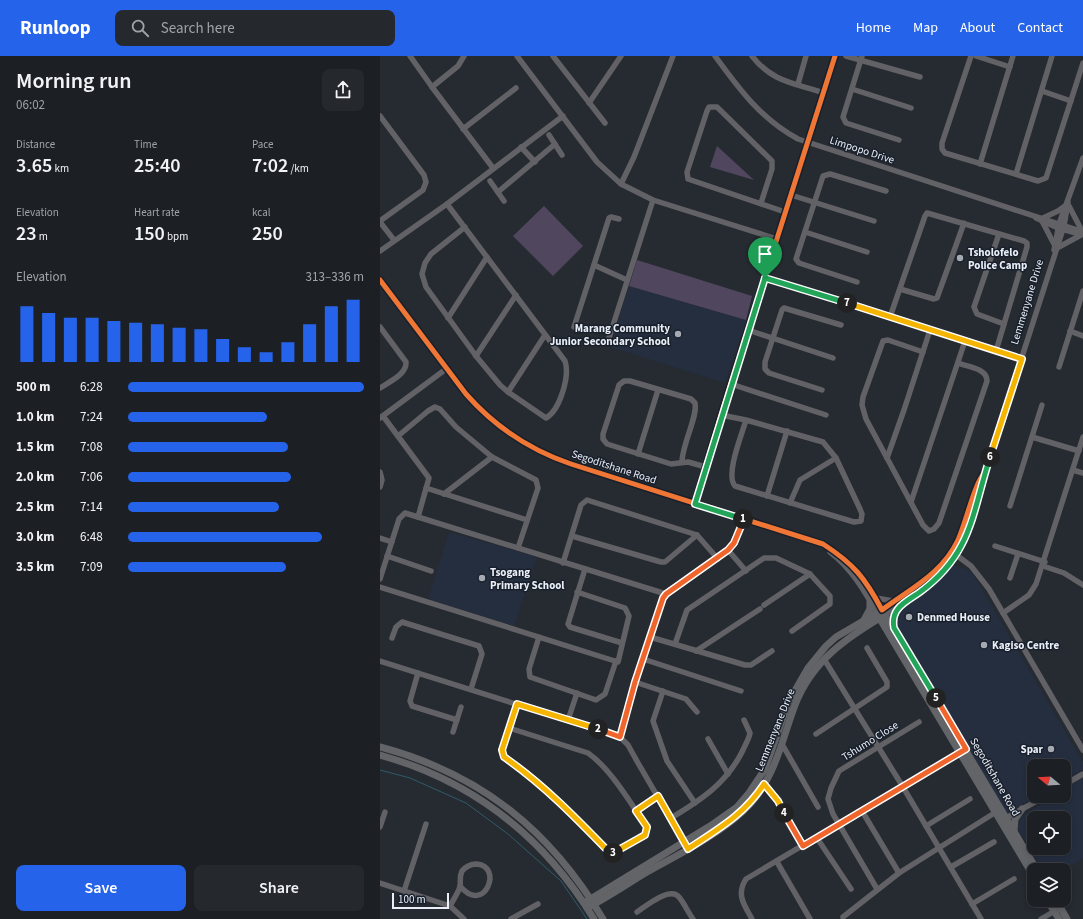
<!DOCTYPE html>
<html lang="en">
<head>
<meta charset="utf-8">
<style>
	body { margin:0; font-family:"Source Sans 3",sans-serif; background:#25282d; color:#f1f3f6; height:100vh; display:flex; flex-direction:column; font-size:15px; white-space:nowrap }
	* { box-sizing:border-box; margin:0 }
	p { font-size:13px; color:#a0a3a7 }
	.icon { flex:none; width:22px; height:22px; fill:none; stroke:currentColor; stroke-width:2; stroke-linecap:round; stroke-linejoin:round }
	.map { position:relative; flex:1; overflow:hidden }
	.panel { display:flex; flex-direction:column; background:#1c2025; width:380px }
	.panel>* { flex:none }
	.needle { width:26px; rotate:288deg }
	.tools { position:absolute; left:647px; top:703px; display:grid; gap:8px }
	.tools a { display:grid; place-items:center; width:44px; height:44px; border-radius:8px; background:#1c2025; box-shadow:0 2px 6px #0003,0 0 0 1px #3a3e42; font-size:20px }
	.scale { position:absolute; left:12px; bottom:10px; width:57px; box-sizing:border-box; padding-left:4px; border:2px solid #e9eef7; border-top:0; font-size:11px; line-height:14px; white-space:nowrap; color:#e9eef7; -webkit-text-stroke:3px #19202b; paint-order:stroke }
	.pin { position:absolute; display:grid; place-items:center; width:34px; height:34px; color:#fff; margin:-41px -17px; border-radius:50% 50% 50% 0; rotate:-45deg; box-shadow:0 0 4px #0007 }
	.pin .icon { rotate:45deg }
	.km { position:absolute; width:20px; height:20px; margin:-10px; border-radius:50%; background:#222; color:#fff; font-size:11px; line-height:20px; text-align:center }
	.round { display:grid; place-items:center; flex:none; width:42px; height:42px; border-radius:8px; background:#25282d }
	.head { display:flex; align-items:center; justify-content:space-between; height:68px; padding:0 16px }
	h1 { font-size:22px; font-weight:600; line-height:30px }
	.figures { display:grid; grid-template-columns:repeat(3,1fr); gap:6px; height:68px; padding:4px 16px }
	.figures div { display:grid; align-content:center }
	.figures b { font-size:20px; font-weight:600 }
	.figures small { font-size:11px; font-weight:400 }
	.figures p { font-size:11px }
	.chart { height:112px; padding:8px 16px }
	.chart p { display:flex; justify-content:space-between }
	.chart svg { width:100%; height:72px; margin-top:4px; stroke:#2563eb; stroke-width:6 }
	.primary-button { display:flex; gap:8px; margin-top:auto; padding:8px 16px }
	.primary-button a { flex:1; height:46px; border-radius:8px; background:#2563eb; color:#fff; font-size:16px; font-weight:600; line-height:46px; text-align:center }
	.primary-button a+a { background:#25282d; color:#f1f3f6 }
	ul { padding:0 16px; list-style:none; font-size:13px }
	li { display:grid; grid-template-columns:64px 48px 1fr; align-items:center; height:30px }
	li i { height:10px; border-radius:5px; background:#2563eb }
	header { display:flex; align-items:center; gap:24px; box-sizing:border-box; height:56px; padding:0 20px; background:#2563eb; color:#fff }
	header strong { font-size:19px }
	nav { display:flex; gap:22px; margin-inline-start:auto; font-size:14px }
	.search { width:280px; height:36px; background:#25282d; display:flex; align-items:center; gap:10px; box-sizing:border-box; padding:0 14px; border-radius:8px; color:#a0a3a7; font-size:15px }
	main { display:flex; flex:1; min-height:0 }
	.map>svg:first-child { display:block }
	.built { fill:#252e3f; fill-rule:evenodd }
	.green { fill:#50475f }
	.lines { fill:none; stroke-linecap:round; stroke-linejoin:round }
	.stream { stroke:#2e5c69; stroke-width:1 }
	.minor { stroke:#626266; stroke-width:5.5 }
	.major { stroke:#626468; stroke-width:7 }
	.cycleway-casing { stroke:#19202b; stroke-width:8 }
	.cycleway { stroke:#f07635; stroke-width:5 }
	.split-1-casing { stroke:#fff; stroke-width:8 }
	.split-2-casing { stroke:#fff; stroke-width:8 }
	.split-3-casing { stroke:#fff; stroke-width:8 }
	.split-4-casing { stroke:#fff; stroke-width:8 }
	.split-5-casing { stroke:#fff; stroke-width:8 }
	.split-6-casing { stroke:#fff; stroke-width:8 }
	.split-7-casing { stroke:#fff; stroke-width:8 }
	.split-8-casing { stroke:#fff; stroke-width:8 }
	.split-1 { stroke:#22a559; stroke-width:5 }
	.split-2 { stroke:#f0652b; stroke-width:5 }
	.split-3 { stroke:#f5b400; stroke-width:5 }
	.split-4 { stroke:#f5b400; stroke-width:5 }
	.split-5 { stroke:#f0652b; stroke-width:5 }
	.split-6 { stroke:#22a559; stroke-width:5 }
	.split-7 { stroke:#f5b400; stroke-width:5 }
	.split-8 { stroke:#22a559; stroke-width:5 }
	.poi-dot { fill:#a5a9b2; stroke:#19202b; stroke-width:1.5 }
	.labels { text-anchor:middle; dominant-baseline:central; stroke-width:3; stroke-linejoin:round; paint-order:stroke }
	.street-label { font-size:11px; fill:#e9eef7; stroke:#19202b }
	.poi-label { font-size:11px; font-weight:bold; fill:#e9eef7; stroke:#19202b; text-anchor:start }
</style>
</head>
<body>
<header>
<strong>Runloop</strong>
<div class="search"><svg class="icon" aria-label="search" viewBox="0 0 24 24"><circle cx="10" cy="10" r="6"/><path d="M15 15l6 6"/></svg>Search here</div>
<nav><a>Home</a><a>Map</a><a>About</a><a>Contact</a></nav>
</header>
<main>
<section class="panel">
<div class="head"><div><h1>Morning run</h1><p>06:02</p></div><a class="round"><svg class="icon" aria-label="share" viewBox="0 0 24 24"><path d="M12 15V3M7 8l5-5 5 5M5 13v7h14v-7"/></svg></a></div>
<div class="figures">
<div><p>Distance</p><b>3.65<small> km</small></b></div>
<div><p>Time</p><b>25:40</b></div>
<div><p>Pace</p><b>7:02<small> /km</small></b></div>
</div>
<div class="figures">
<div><p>Elevation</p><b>23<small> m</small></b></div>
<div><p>Heart rate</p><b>150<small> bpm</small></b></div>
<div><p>kcal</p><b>250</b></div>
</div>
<div class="chart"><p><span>Elevation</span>313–336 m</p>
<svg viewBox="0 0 160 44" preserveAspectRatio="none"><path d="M5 44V10M15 44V14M25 44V17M35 44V17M45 44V19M55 44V20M65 44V21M75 44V23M85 44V24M95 44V30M105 44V35M115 44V38M125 44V32M135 44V21M145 44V10M155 44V6"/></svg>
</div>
<ul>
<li><b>500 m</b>6:28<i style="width:100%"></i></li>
<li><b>1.0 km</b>7:24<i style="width:59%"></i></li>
<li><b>1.5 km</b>7:08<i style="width:68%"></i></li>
<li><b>2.0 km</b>7:06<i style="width:69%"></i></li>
<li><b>2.5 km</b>7:14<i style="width:64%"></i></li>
<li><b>3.0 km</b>6:48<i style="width:82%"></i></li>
<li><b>3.5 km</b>7:09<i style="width:67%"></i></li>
</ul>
<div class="primary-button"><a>Save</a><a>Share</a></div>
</section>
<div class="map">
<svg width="703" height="863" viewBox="0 0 703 863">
	<rect width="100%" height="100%" fill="#262a31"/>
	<g class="built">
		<polygon points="249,230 366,264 345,327 230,291"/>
		<polygon points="69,476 157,501 134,570 48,543"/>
		<polygon points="573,509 585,513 593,518 703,706 703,713 684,724 684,710 654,710 654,740 657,740 627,758 513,565 515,557 540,535 561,522"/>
		<path d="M703 722V802L684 814H663L638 773 641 761 674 740H684V734ZM654 762H684V792H654Z"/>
	</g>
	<g class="green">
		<polygon points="337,90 374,124 330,111"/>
		<polygon points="164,150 203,190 173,220 133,180"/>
		<polygon points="257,204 372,240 366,264 249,230"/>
	</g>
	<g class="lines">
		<polyline class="stream" points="0,714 30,722 86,747 128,778 181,825 207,863"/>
		<g class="minor">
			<polyline points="30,0 52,31 113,112"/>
			<polyline points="137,0 217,106 241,128 273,144 397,183"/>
			<polyline points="173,0 225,67"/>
			<path d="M335 0C359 33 381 63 418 83L703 176"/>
			<path d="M372 0C392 26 414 27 444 37"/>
			<polyline points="466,0 540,21"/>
			<polyline points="482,0 463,61 466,67 519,84"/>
			<polyline points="591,0 562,87 562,93 565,97 658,125 666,122 703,7"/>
			<polyline points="596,0 630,11"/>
			<polyline points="418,28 426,0"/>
			<polyline points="52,31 78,10 84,0"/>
			<polyline points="472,33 531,52"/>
			<polyline points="662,35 691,45"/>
			<polyline points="209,47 241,0"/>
			<polyline points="0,60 44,119 46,126 43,134 0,165"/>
			<polyline points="83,73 136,32"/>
			<polyline points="169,79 182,99"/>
			<polyline points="141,91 155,106"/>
			<polyline points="600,108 633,0"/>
			<polyline points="636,118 672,0"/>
			<polyline points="110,125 124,145"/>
			<polyline points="241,128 254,101 293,0"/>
			<polyline points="118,136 175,88"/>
			<polyline points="411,139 494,165"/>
			<polyline points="381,147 392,113 392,105 337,51 329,51 327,55 307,116 308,123 405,156"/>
			<path d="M67 148 185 305C190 320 180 354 166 362L128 336 120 329 96 300 46 231 42 218 45 207 51 198 85 171"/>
			<polyline points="689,150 702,175"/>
			<polyline points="656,162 678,172 696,177"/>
			<polyline points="663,162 678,155 685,150"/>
			<polyline points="662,165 674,188"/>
			<polyline points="0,166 14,184"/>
			<polyline points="425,176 487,196"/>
			<polyline points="619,178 594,251 597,258 624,268"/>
			<polyline points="677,192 701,179"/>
			<polyline points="674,194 679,168 703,102"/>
			<polyline points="0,195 67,148 183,60"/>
			<polyline points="214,209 247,224"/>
			<polyline points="385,222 642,303"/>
			<path d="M0 224 86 338C115 371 150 394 191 408L443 488C474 508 485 522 502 554 530 533 562 518 578 484 586 467 594 428 605 416"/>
			<polyline points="477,226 419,207 416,203 443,120 450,118 506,135"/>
			<polyline points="520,233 554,243 557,242 584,167"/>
			<polyline points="510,261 545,160 547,157 644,185 647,187 647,191 616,295"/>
			<polyline points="68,262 107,201"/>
			<path d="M0 271 26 306C27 318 9 326 0 332"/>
			<polyline points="194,271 229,162 231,161 239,163"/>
			<polyline points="368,274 453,302"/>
			<polyline points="690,275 703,280"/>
			<polyline points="228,285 273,144"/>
			<path d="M543 296 508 284 503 285 483 341 482 349 486 363 543 469 549 475 554 473 559 467 607 325C607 312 588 311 578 307"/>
			<polyline points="96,300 136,239"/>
			<polyline points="679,311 703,235"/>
			<polyline points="351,328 446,359"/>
			<polyline points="442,334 389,317 385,313 385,306 402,254 404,252 461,269"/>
			<polyline points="128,336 165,279"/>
			<path d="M341 359 366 364 443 386 456 402 480 453 482 458 481 465 474 466 355 430C345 419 362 378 366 364"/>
			<polyline points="3,360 49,422 38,461"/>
			<polyline points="0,362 66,313"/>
			<polyline points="18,380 48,355 55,351 60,353 76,371 112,401 156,424 158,432 138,492"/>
			<polyline points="652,381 699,395"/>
			<polyline points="258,398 278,334"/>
			<polyline points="507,402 524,354 550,274"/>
			<path d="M302 406C302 389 318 360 315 347L311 343 250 325H244L239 329 223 378V383L227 388 291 408 308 406 326 411"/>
			<polyline points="693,414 703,417"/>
			<polyline points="0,416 2,424 0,431"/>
			<polyline points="46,432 147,464"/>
			<polyline points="64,438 112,401"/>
			<polyline points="387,440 407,375"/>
			<polyline points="531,446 585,285"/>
			<polyline points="315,447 341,359 455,0"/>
			<polyline points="410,447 420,424 456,402"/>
			<polyline points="630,450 662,349"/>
			<polyline points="192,480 281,506 285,506 317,479"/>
			<polyline points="0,482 12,486"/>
			<polyline points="615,490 665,506"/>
			<polyline points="348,494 366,515"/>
			<path d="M450 496C471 512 484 534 497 557"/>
			<polyline points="575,498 591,510 609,533 703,694"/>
			<polyline points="7,500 51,515"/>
			<polyline points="183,507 201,449 207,444 317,479 338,503"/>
			<polyline points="663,510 684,517 703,529"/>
			<polyline points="205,513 188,568 190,571 242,587"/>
			<polyline points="630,522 638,498"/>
			<polyline points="0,523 19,463 25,457 286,538"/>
			<polyline points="0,531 238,606 249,560 245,552 197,536"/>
			<polyline points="496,542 513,545"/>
			<polyline points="384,549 430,518"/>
			<polyline points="623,557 649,539 656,528 703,381"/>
			<path d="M505 559C524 546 545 534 562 517 588 490 595 454 605 420V416L684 170 688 146"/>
			<polyline points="159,581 149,613 150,621 216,644 225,638 236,605"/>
			<polyline points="270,581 365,609 371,609 392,595"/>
			<polyline points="12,582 16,571 22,566 99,590 102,598 91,633"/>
			<polyline points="295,588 307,554 384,502 396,502 430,518 450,540 450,548 412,575"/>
			<polyline points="316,595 380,553"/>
			<polyline points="263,603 361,635"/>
			<polyline points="444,603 523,731 601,863"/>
			<polyline points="0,605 240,681 248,689 258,707 308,793"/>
			<polyline points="38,617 30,645 32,650 77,664"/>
			<polyline points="255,626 306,643 317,656"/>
			<polyline points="283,635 273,665 287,705 315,747"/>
			<polyline points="188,664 197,637"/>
			<path d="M129 672 208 697C231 713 251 748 267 771L265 779 236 797 229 795C204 770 179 743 151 720 142 712 123 706 122 694L137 648"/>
			<polyline points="73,676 81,651"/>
			<polyline points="436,678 507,631 507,626 487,592"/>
			<polyline points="240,681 255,626 283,542 286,538 348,494 354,487 364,463"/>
			<polyline points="328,683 348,718"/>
			<polyline points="402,688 438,751"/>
			<polyline points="384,728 398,745 423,790"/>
			<polyline points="684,729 703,718"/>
			<polyline points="256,755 278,740"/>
			<polyline points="482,755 519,817 616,756"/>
			<path d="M291 762C321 744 347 727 363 694 365 689 369 683 370 677L364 664"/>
			<polyline points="624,763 666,740"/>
			<polyline points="546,770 590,743"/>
			<polyline points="0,771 5,756"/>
			<polyline points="437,782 471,833"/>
			<polyline points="397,806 430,863"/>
			<polyline points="571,811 614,786"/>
			<polyline points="0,827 70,850 84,863"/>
			<polyline points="497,833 453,758 448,743 451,732 459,715 539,666"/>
			<polyline points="24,835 46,768"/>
			<polyline points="592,848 634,823"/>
			<path d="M70 850C73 844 79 836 80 830 81 825 79 821 82 815 85 811 91 808 96 808 124 809 105 860 80 830"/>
			<path d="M257 856C266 850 290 830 299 841 304 847 308 856 313 863"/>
			<polyline points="463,861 519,817"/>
			<polyline points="131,863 158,848"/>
			<path d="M372 863C364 849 356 838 366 823L582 695"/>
			<polyline points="661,863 678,853"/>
		</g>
		<g class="major">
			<polyline points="497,558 654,821"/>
			<polyline points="484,564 490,553 490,545"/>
			<polyline points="513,570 513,561 520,549"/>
			<path d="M0 691C101 718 170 774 223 863"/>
			<path d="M0 699C93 725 164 781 214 863"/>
			<polyline points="634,775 635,763 642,753"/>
			<polyline points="667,844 679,863"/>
			<polyline points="676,844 687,863"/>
			<polyline points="204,847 330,770 357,751 369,737 385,713 409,645 428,612 446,590 456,581 502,554 657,814"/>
			<path d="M207 852C228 841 247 828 267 816 301 797 353 772 376 741 397 713 403 681 415 649 432 605 466 582 505 559"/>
		</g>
		<defs>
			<g id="cycleway">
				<path d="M0 224 86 338C115 371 150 394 191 408L443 488C474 508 485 522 502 554 530 533 562 518 578 484 586 467 594 428 605 416"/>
				<polyline points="315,447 341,359 455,0"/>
			</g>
		</defs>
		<use href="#cycleway" class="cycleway-casing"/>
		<use href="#cycleway" class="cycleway"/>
	</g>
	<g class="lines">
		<defs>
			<polyline id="split-1" points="363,463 315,448 385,222"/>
			<polyline id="split-2" points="218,673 240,681 255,626 283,542 286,538 348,494 354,487 364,463 363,463"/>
			<path id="split-3" d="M218 673 137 648 122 694 124 701C163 728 196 762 229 796L233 797"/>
			<path id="split-4" d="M233 797 265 779 267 771 256 755 278 740 308 793C338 773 364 759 384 728L398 745 404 757"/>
			<polyline id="split-5" points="404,757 423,790 586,693 556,642"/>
			<path id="split-6" d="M556 642 514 572C510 552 526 546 540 536 592 498 592 457 610 401"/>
			<polyline id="split-7" points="467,247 642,303 610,401"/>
			<polyline id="split-8" points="385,222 467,247"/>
		</defs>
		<use href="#split-1" class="split-1-casing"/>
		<use href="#split-2" class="split-2-casing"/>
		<use href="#split-3" class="split-3-casing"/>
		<use href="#split-4" class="split-4-casing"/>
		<use href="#split-5" class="split-5-casing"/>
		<use href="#split-6" class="split-6-casing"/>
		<use href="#split-7" class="split-7-casing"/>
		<use href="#split-8" class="split-8-casing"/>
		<use href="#split-1" class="split-1"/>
		<use href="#split-2" class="split-2"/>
		<use href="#split-3" class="split-3"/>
		<use href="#split-4" class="split-4"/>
		<use href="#split-5" class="split-5"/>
		<use href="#split-6" class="split-6"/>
		<use href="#split-7" class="split-7"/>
		<use href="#split-8" class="split-8"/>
	</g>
	<g class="poi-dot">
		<circle cx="580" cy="202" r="4"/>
		<circle cx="298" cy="278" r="4"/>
		<circle cx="102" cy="522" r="4"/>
		<circle cx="529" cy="561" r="4"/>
		<circle cx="604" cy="589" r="4"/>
		<circle cx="671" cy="693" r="4"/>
	</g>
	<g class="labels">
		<g class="street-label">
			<text transform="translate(482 94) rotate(18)">Limpopo Drive</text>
			<text transform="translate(647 246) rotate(-73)">Lemmenyane Drive</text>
			<text transform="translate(234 411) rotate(18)">Segoditshane Road</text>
			<text transform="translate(395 674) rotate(-68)">Lemmenyane Drive</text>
			<text transform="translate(490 685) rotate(-32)">Tshumo Close</text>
			<text transform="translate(615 721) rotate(60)">Segoditshane Road</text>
		</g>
		<g class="poi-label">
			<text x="588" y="196">Tsholofelo<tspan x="588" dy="13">Police Camp</tspan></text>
			<text x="290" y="272" text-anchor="end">Marang Community<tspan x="290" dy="13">Junior Secondary School</tspan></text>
			<text x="110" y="516">Tsogang<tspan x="110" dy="13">Primary School</tspan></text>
			<text x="537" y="561">Denmed House</text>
			<text x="612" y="589">Kagiso Centre</text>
			<text x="663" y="693" text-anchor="end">Spar</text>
		</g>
	</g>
</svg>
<div class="tools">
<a><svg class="needle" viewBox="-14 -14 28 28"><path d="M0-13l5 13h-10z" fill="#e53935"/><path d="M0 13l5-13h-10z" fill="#a0a3a7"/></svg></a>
<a><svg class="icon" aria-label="locate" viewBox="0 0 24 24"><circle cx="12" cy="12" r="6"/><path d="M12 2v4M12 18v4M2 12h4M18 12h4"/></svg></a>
<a><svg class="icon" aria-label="layers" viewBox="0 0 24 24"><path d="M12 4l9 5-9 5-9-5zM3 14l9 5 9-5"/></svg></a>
</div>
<div class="scale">100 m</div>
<div class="pin" style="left:385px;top:222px;background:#1e9e55"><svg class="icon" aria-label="arrive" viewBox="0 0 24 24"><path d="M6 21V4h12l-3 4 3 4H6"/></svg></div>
<b class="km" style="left:363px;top:463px">1</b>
<b class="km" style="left:218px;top:673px">2</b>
<b class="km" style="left:233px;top:797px">3</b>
<b class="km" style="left:404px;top:757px">4</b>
<b class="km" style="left:556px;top:642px">5</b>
<b class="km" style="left:610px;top:401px">6</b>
<b class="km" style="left:467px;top:247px">7</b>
</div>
</main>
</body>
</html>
